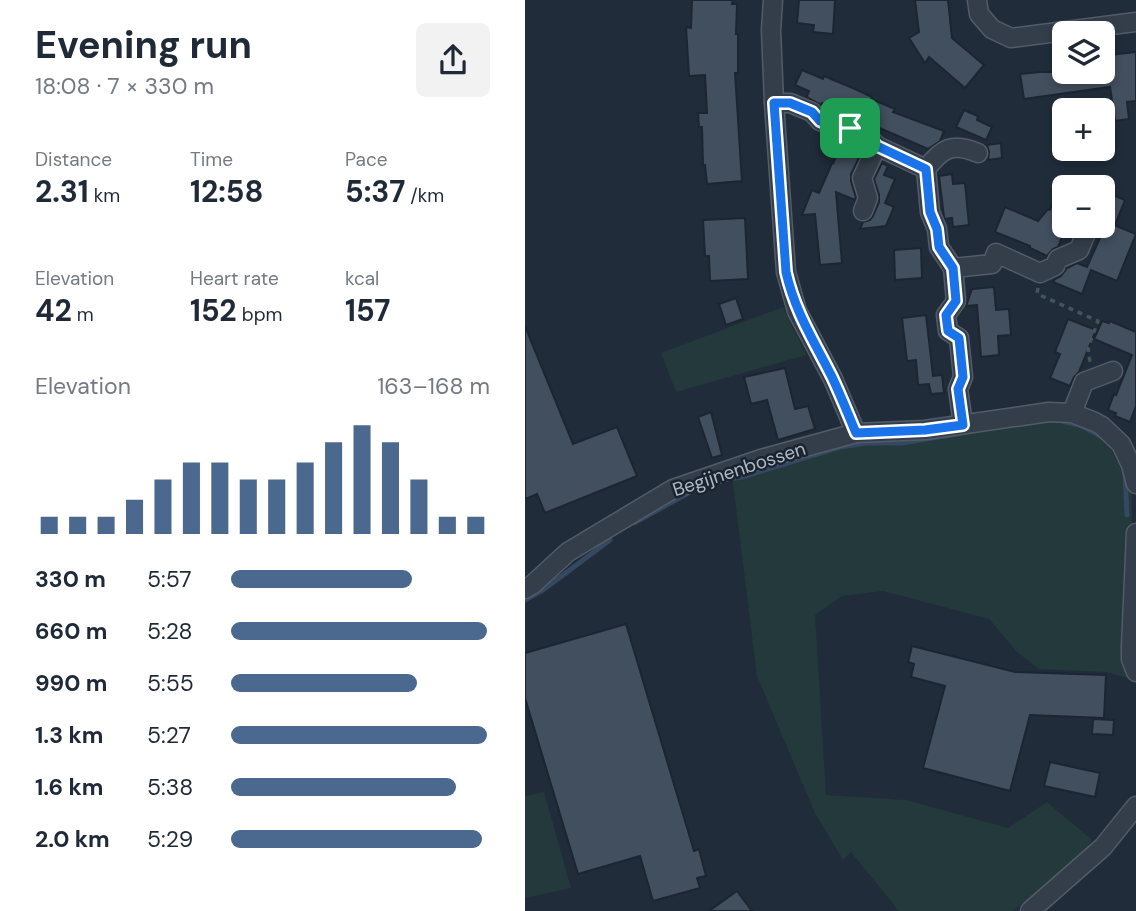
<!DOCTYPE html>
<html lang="en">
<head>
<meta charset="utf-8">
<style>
	body { margin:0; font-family:"DM Sans",sans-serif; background:#f2f2f3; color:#1f2937; height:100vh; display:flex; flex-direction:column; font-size:26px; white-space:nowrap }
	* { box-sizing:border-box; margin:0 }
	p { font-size:23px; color:#747a83 }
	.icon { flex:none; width:38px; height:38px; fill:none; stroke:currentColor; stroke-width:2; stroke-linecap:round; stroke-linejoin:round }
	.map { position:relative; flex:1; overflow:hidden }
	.panel { display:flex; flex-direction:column; background:#fff; width:525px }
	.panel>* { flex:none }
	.buttons { position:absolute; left:527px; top:21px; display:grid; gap:14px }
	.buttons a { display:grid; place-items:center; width:63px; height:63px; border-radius:10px; background:#fff; box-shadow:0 4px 10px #0003; font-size:35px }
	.pin { position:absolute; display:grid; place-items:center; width:60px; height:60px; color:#fff; margin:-30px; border-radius:14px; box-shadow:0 4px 10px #0006 }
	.round { display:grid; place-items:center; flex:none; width:74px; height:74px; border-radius:10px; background:#f2f2f3 }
	.summary { display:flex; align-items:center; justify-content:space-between; height:119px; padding:0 35px }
	h1 { font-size:38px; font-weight:700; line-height:52px }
	.metrics { display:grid; grid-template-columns:repeat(3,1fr); gap:10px; height:119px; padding:7px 35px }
	.metrics div { display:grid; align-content:center }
	.metrics b { font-size:30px; font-weight:700 }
	.metrics small { font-size:19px; font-weight:400 }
	.metrics p { font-size:19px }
	.chart { height:196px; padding:14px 35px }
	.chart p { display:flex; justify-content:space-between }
	.chart svg { width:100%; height:126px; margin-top:7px; stroke:#4b688f; stroke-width:6 }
	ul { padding:0 35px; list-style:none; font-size:23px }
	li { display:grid; grid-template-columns:112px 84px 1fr; align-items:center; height:52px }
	li i { height:18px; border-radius:9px; background:#4b688f }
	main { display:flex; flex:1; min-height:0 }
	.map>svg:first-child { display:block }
	.green { fill:#23393b }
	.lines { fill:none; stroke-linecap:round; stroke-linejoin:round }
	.stream { stroke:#344861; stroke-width:5 }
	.building { fill:#424f5e; stroke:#1c2531; stroke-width:2 }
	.minor-casing { stroke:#525c68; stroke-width:21 }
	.path { stroke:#405658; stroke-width:3.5; stroke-dasharray:5 5; stroke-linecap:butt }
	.minor { stroke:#343e4a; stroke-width:18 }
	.route-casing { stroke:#fff; stroke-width:14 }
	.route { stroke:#1a73e8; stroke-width:9 }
	.labels { text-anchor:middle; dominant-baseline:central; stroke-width:5; stroke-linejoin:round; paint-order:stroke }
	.street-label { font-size:19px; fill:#afb9c6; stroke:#1a232e }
</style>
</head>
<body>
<main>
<section class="panel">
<div class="summary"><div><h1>Evening run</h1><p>18:08 · 7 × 330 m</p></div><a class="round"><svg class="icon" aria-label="share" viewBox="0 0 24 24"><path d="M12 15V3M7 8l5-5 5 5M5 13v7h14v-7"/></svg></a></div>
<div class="metrics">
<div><p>Distance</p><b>2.31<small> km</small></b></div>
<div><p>Time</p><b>12:58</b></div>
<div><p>Pace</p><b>5:37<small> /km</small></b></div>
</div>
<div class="metrics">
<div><p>Elevation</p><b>42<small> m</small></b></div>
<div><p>Heart rate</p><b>152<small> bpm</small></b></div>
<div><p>kcal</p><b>157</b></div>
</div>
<div class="chart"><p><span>Elevation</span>163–168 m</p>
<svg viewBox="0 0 160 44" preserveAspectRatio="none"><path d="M5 44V38M15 44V38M25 44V38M35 44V32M45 44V25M55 44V19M65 44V19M75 44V25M85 44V25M95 44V19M105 44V12M115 44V6M125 44V12M135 44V25M145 44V38M155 44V38"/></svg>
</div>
<ul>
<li><b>330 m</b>5:57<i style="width:70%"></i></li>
<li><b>660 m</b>5:28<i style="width:99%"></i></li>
<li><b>990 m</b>5:55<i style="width:72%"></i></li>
<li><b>1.3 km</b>5:27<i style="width:99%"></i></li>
<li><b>1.6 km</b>5:38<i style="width:87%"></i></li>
<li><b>2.0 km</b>5:29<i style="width:97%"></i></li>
</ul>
</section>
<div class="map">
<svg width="611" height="911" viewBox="0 0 611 911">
	<rect width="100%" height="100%" fill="#212c3a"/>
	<g class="green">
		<polygon points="258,307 281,355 151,392 136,353"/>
		<polygon points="538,416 576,430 607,490 606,679 581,672 514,669 492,652 464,619 358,591 317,596 290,615 301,795 381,800 483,828 522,802 567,840 560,852 515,891 487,911 374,911 326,852 318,860 290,813 232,676 207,475 328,444 391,440"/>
		<polygon points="19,792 46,888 0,898 0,796"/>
	</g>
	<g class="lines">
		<g class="stream">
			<polyline points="533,420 557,426 579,438"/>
			<polyline points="600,473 602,515"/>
			<polyline points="197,480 217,477 315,447 341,443 377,443 437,433"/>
			<polyline points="109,523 165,492"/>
			<polyline points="0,600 18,590 85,540"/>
		</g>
	</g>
	<g class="building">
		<polygon points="167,0 208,0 207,4 212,4 211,34 213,34 213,73 210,73 217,181 182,184 180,165 178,166 177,127 174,127 173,113 182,113 180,75 164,76 161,27 166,28"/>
		<polygon points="274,0 310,0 308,34 288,32 289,25 272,23"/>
		<polygon points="390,0 423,0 427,38 459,65 440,88 404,57 400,63 384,38 394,32"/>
		<polygon points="611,52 611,101 602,102 604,119 590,121 585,87 499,99 495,74 515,72 586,72 584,55"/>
		<polygon points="277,70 298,79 299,76 330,89 347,97 346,99 370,109 368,112 419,131 415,141 403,149 297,103 296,105 283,98 282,96 284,91 270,85"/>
		<polygon points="439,110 453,116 452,120 467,127 461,140 431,127"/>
		<polygon points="476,143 477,158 463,160 464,152 462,145"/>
		<polygon points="323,148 336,154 326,174 326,181 331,198 330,200 311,192 317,263 295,265 290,214 277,215 287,190 294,193 308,161 308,164 312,154 320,157"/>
		<polygon points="357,163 363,166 359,175 370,179 360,203 369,207 361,226 335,229 338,222 345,220 348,216 354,202 354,195 349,179"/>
		<polygon points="427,174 428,184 440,183 444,225 428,227 427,218 420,219 419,217 414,176"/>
		<polygon points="539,178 539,232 533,247 528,249 522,256 505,248 505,246 470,232 480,207 513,221 523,209 525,210"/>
		<polygon points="578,191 600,200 590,225 578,220"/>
		<polygon points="220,218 223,279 185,281 184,256 180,256 178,220"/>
		<polygon points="582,222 611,234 592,281 566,270 557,294 528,282 530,279 536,276 542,268 552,263 562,267"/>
		<polygon points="396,248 397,278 370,280 369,250"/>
		<polygon points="469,287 471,310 484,309 486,335 473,336 474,355 456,357 452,305 441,306 447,289"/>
		<polygon points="211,298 218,319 201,325 194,304"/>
		<polygon points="401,315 408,376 417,375 419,393 406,394 404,384 393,385 391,360 382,361 377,318"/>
		<polygon points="543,319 571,330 554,372 549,377 545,386 525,378 535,354 530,352"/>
		<polygon points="577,321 584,323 585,321 611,332 611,406 605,422 590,416 591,413 583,410 589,394 591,395 607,355 569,339"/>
		<polygon points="0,326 48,444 92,427 112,476 20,513 12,494 0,499"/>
		<polygon points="260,368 270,409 283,406 290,429 253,440 242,400 226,404 219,377"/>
		<polygon points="186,412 197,455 187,458 173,417"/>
		<polygon points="101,624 169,851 174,849 181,876 172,878 175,888 128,901 115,856 53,874 0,698 0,653"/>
		<polygon points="387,646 490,672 581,675 579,718 505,715 485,791 398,768 420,686 386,677 389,664 383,662"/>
		<polygon points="568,719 589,720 588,735 567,734"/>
		<polygon points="525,762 575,773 570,797 519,786"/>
		<polygon points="212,891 227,911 184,911"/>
	</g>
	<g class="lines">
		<defs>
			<g id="minor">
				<polyline points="248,0 246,30 249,103 261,272 272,311 308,379 331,433"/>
				<polyline points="452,0 454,14 467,29 486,38 611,22"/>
				<polyline points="249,103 265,103 287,112 295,121 315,129 325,128 343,136 352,146 401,169 405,212 412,229 414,247 428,268 467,264 471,253 515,273 530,266 533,259 554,250 564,226"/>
				<path d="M401 169C417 148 428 142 453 153"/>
				<polyline points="338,211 343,198 337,178 352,146"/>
				<polyline points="428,268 431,301 421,315 423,331 434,338 438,377 433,389 438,424"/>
				<polyline points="547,413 559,382 588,371"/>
				<polyline points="611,533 606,646 606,659 611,672"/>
				<polyline points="0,589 7,585 43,552 148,489 236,459 331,433 400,430 524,412 547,413 570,422 577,426 596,444 606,465 611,484"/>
				<polyline points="505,911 578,847 611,806"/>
			</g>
		</defs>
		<use href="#minor" class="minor-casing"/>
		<polyline class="path" points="513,288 512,293 517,296 573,321 563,348 565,362"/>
		<use href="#minor" class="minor"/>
	</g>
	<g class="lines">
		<defs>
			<path id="route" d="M249 103H265L287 112 295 121 315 130 325 128 343 136 352 146 401 169 405 212 412 229 414 247 428 268 431 301 421 315 423 331 434 338 438 377 433 389 438 425 400 430 331 433C323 414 316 396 307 377 289 341 270 312 261 272Z"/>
		</defs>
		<use href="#route" class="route-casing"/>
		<use href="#route" class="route"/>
	</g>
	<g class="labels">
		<g class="street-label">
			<text transform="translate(214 469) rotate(-18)">Begijnenbossen</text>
		</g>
	</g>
</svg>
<div class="buttons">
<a><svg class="icon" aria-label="layers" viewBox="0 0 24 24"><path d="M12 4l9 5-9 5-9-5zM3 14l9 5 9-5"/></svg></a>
<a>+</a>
<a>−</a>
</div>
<div class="pin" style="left:325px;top:128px;background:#1e9e55"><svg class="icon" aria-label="arrive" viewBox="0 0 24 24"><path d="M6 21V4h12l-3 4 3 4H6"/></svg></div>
</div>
</main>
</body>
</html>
